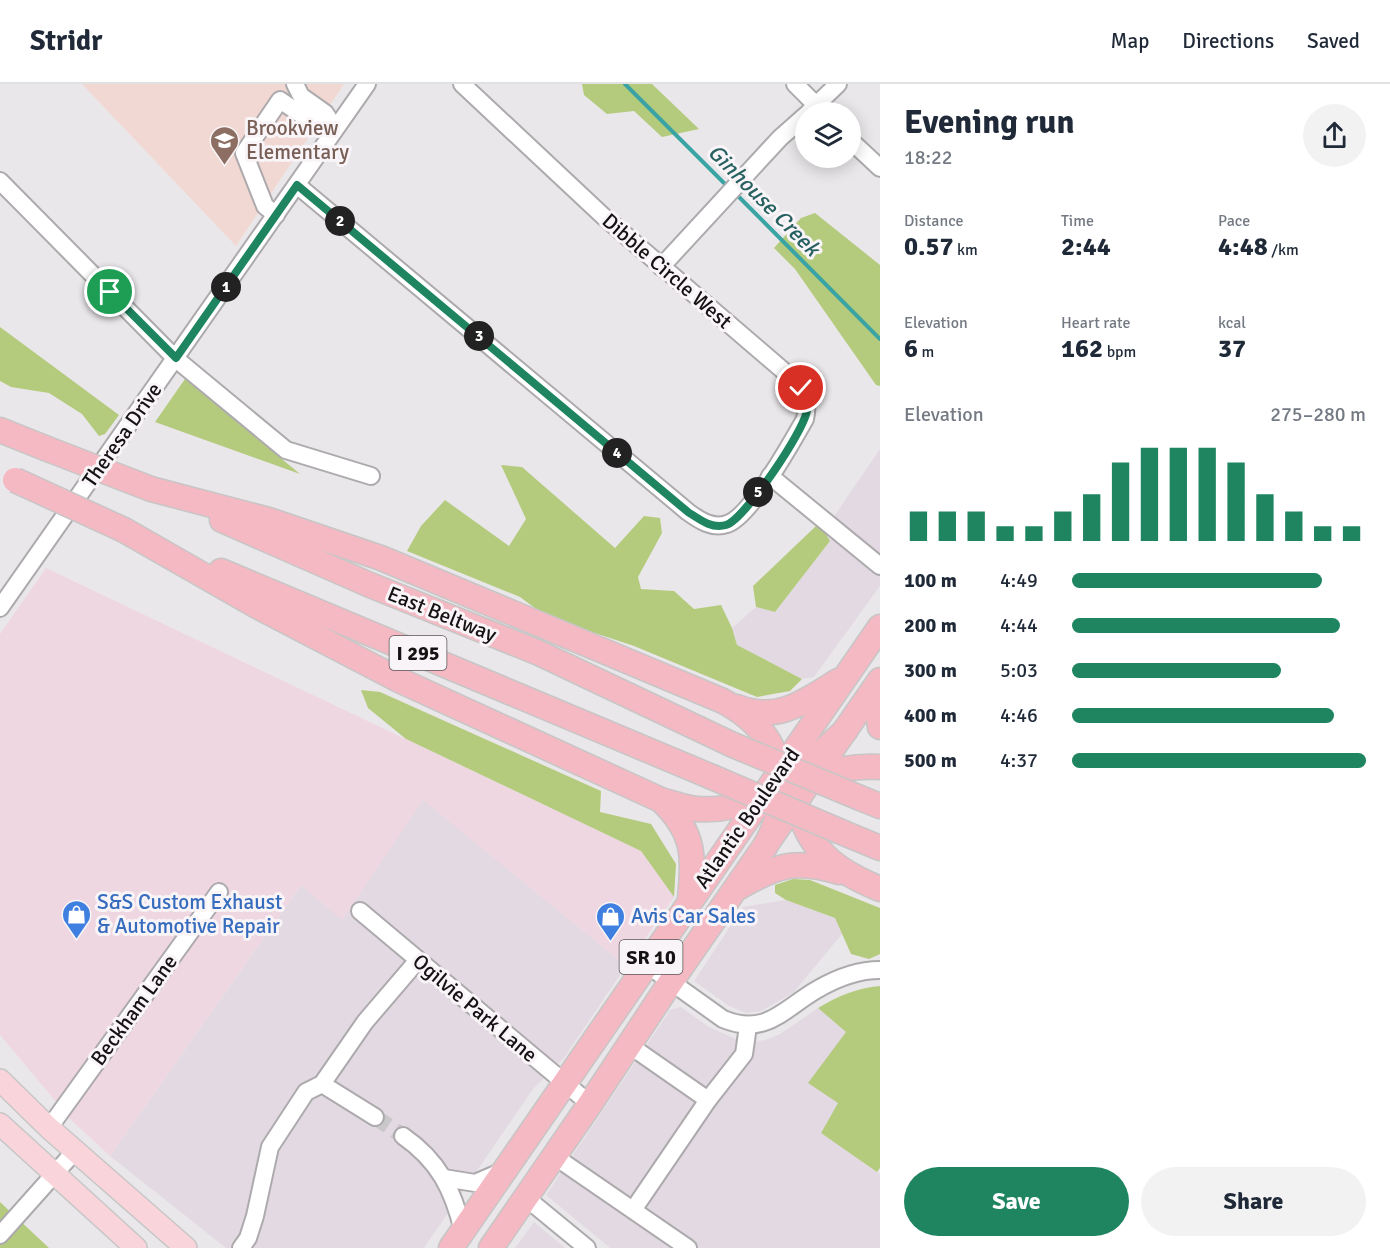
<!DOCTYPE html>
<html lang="en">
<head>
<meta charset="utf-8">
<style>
	body { margin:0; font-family:Signika,sans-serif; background:#f2f2f3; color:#1f2937; height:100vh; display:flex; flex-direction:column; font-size:22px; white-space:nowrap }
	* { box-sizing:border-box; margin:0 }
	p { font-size:20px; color:#747a83 }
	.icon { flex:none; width:33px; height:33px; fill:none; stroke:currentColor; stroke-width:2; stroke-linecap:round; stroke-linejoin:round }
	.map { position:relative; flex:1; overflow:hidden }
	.panel { display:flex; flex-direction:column; background:#fff; width:510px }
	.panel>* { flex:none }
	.tools { position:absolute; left:795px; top:18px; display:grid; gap:12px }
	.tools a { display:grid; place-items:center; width:66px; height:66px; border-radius:50%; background:#fff; box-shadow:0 3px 15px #0003; font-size:30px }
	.pin { position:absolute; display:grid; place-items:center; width:51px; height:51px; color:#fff; margin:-26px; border:3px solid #fff; border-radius:50%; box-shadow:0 2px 6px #0007 }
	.km { position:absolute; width:30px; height:30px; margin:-15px; border-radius:50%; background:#222; color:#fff; font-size:16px; line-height:30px; text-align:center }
	.round { display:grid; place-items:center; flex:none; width:63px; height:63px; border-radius:32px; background:#f2f2f3 }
	.overview { display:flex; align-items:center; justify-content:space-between; height:102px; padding:0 24px }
	h1 { font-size:33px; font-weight:700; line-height:45px }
	.figures { display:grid; grid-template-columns:repeat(3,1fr); gap:9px; height:102px; padding:6px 24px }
	.figures div { display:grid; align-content:center }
	.figures b { font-size:26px; font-weight:700 }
	.figures small { font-size:16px; font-weight:400 }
	.figures p { font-size:16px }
	.chart { height:168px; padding:12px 24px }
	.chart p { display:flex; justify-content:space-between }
	.chart svg { width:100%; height:108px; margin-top:6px; stroke:#1e8560; stroke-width:6 }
	.primary-button { display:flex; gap:12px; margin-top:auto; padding:12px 24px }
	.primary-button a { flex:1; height:69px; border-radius:36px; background:#1e8560; color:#fff; font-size:24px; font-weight:700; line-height:69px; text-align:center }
	.primary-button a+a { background:#f2f2f3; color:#1f2937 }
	ul { padding:0 24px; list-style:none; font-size:20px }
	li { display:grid; grid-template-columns:96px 72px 1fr; align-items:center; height:45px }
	li i { height:15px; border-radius:8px; background:#1e8560 }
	header { display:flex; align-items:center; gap:36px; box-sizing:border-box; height:84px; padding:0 30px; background:#fff; border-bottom:2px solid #e0e1e3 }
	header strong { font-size:28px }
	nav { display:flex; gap:33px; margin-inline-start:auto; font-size:21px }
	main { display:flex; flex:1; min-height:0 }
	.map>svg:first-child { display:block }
	.built { fill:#e3d9e2 }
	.industrial { fill:#efd7e1 }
	.education { fill:#f2d8d2 }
	.green { fill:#b4cb7d }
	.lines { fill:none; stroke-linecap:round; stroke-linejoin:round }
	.stream { stroke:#3aa4a4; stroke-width:4 }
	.minor-tunnel { stroke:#cac7ca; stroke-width:16; stroke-dasharray:16 8; stroke-linecap:butt }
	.minor-casing { stroke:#adaaad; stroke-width:20 }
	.major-casing { stroke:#c7c6c6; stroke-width:24 }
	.highway-casing { stroke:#c7c6c6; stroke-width:27 }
	.minor { stroke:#fff; stroke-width:16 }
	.major { stroke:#f9d5db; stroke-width:21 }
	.highway { stroke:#f5b9c3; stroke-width:24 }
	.highway-bridge-casing { stroke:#c7c6c6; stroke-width:27; stroke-linecap:butt }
	.highway-bridge { stroke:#f5b9c3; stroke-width:24 }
	.route-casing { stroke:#fff; stroke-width:12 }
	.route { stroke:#1e8560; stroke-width:8 }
	.labels { text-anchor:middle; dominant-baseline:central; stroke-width:6; stroke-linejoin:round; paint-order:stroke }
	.shield { fill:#f8f4f7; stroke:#585657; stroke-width:1.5 }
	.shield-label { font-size:20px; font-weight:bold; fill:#141213 }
	.education-label { font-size:21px; fill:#785e54; stroke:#f8f4f7; text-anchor:start }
	.street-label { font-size:21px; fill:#141213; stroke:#f8f4f7 }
	.shop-label { font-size:21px; fill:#366cbe; stroke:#f8f4f7; text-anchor:start }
	.water-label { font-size:22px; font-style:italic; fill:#276060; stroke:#f8f4f7 }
</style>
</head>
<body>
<header>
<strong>Stridr</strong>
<nav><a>Map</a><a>Directions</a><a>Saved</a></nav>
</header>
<main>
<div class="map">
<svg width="880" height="1164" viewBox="0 0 880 1164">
	<rect width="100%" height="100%" fill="#eae7ea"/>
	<g class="built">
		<polygon points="880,365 880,502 814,593 802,595 737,561 732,544 756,523 775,528 830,457 824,447"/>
		<polygon points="423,715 626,882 564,974 533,1005 424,1164 226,1164 110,1072 302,800 342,835"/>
		<polygon points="786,816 835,834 842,850 793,909 761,927 746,929 729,922 694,897 743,823"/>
		<polygon points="681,923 709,943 736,955 755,958 768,955 780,950 818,924 846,948 838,1019 821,1049 880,1090 880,1164 610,1164 546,1111 670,926"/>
		<polygon points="534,1138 565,1164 515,1164"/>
	</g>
	<polygon class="industrial" points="46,484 641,767 674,813 626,882 423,716 342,836 301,801 110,1072 72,1037 0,951 0,550"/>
	<polygon class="education" points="82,0 344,0 236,162"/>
	<g class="green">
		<polygon points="582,0 652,0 699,45 662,53 634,27 607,30 584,11"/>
		<polygon points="815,129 880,181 880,302 876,301 795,185 774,164 801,134"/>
		<polygon points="0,243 119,331 105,350 99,352 82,330 49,309 11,303 0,297"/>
		<polygon points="185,295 300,390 155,338"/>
		<polygon points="501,381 522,383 615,464 644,432 660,434 662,449 638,493 641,505 674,507 694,525 721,521 732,544 737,561 802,595 790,607 757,613 634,562 547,533 520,513 407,467 421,442 445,416 509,462 526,435"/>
		<polygon points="816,442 824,447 830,457 775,528 756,523 753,502"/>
		<polygon points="361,606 380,608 601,707 600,728 651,740 676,780 674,813 641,767 406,655 368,624"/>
		<polygon points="793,795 810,796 880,824 880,870 869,875 851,870 835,834 786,816 775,809 775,801"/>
		<path d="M880 902V1084L877 1088 821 1049 838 1019 808 999 846 948 818 924C838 912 857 904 880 902Z"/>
		<polygon points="0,1118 49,1164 0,1164"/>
	</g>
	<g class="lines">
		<g class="stream">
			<polyline points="625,0 728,103"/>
			<polyline points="736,110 880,255"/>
		</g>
		<polyline class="minor-tunnel" points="375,1033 403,1052"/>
		<defs>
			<g id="minor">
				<polyline points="295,0 301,12 325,29 335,44"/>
				<polyline points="795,0 823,28"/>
				<polyline points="809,28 838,0"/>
				<polyline points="850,56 880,84"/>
				<polyline points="0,97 176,275 286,366 371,392"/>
				<path d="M297 101 688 428C699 436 712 445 727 440 750 433 792 358 805 335 809 318 804 308 793 295L603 132 462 0"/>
				<polyline points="276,131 265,122 244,69 280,16 316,41 335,44"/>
				<polyline points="661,183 780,54 806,31"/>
				<polyline points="770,392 880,482"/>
				<polyline points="0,524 367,0"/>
				<polyline points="360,827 590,1020"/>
				<path d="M646 880 723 935C767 953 784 924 818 905 837 894 858 886 880 886"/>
				<polyline points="629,961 708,1016"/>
				<polyline points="322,1000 375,1033"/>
				<polyline points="49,1044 219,808"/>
				<path d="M403 1052C439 1077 453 1106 463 1147"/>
				<polyline points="554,1072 688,1164"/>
				<polyline points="444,1094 475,1099 503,1087"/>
				<polyline points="525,1113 587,1164"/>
				<polyline points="633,1126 708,1016 744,970 748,942"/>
				<polyline points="0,1151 75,1067"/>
				<polyline points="241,1164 248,1154 255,1132 270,1063 306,1008 322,1000 365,938 418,876"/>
			</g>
			<g id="major">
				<polyline points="0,996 49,1044 186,1164"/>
				<polyline points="0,1040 136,1164"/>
			</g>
			<g id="highway">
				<polyline points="0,346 45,364"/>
				<path d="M151 405 269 436 381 474 723 617C747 630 774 652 777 682 778 687 778 691 778 696 780 709 780 724 776 737 774 746 769 754 765 763"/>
				<polyline points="222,436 370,501 539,569 733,661"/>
				<path d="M124 446 257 522 399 596 661 716C673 719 685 724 697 725 759 730 803 685 845 647"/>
				<polyline points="221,487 712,693"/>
				<polyline points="880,598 877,622 880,643"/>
				<path d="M737 623C777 639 804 618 838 597"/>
				<path d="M807 697C830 685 854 682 880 683"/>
				<polyline points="860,714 880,722"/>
				<path d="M661 716C695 749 694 771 690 815"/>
				<path d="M796 716C808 766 834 786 880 805"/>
				<polyline points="839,747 880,764"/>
				<path d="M739 803C777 781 796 775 839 788"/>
				<polyline points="451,1164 880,543"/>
				<polyline points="491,1164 590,1020 670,899 880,596"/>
			</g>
		</defs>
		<use href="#minor" class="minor-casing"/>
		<use href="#major" class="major-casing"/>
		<use href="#highway" class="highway-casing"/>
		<use href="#minor" class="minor"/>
		<use href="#major" class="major"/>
		<use href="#highway" class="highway"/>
		<defs>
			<g id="highway-bridge">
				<polyline points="45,364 151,405"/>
				<polyline points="15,396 124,446"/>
				<polyline points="733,661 860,714"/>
				<polyline points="712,693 839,747"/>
			</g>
		</defs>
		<use href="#highway-bridge" class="highway-bridge-casing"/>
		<use href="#highway-bridge" class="highway-bridge"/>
	</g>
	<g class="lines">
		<defs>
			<path id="route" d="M110 208 176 274 297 101 688 428C699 435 711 445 726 441 744 436 805 346 807 326 808 319 804 311 801 304"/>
		</defs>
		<use href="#route" class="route-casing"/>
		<use href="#route" class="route"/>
	</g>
	<defs>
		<symbol id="school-pin" viewBox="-11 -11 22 30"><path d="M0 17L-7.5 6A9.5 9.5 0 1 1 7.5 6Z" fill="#8d6e63" stroke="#f8f4f7"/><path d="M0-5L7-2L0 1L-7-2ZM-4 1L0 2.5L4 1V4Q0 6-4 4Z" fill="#fff"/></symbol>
		<symbol id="shop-pin" viewBox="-11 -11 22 30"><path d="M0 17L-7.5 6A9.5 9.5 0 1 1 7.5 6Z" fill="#3f7fe0" stroke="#f8f4f7"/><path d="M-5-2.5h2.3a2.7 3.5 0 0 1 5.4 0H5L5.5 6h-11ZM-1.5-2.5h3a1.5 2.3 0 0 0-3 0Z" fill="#fff"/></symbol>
	</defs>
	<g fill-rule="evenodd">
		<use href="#school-pin" x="208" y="40" width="33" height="45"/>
		<use href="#shop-pin" x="60" y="814" width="33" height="45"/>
		<use href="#shop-pin" x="594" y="816" width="33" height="45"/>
	</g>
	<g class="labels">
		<g class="shield">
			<rect x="389.5" y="552" width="57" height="34" rx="4.5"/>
			<rect x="619.5" y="856" width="63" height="34" rx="4.5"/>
		</g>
		<g class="shield-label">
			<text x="418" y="569">I 295</text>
			<text x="651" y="873">SR 10</text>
		</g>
		<g class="education-label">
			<text x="246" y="44">Brookview<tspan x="246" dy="24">Elementary</tspan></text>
		</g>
		<g class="street-label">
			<text transform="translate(667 187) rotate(41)">Dibble Circle West</text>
			<text transform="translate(122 351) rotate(-55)">Theresa Drive</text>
			<text transform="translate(442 530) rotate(22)">East Beltway</text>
			<text transform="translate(747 734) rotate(-55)">Atlantic Boulevard</text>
			<text transform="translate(475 924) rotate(40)">Ogilvie Park Lane</text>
			<text transform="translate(134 926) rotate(-54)">Beckham Lane</text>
		</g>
		<g class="shop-label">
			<text x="97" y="818">S&amp;S Custom Exhaust<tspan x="97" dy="24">&amp; Automotive Repair</tspan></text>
			<text x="631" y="832">Avis Car Sales</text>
		</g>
		<g class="water-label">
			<text transform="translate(764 116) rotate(45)">Ginhouse Creek</text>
		</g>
	</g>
</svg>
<div class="tools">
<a><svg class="icon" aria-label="layers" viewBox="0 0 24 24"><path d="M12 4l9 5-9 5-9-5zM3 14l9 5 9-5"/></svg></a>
</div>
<div class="pin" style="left:110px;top:208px;background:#1e9e55"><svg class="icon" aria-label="arrive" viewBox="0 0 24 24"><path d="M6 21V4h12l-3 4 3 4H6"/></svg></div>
<div class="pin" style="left:801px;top:304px;background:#d93025"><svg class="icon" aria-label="check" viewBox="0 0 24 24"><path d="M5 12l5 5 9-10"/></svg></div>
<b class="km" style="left:226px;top:203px">1</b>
<b class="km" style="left:340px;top:137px">2</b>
<b class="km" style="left:479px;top:252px">3</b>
<b class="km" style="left:617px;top:369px">4</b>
<b class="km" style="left:758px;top:408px">5</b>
</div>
<section class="panel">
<div class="overview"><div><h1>Evening run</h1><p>18:22</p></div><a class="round"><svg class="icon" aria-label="share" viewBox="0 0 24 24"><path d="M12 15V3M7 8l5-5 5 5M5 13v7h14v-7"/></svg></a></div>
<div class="figures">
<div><p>Distance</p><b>0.57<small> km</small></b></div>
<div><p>Time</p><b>2:44</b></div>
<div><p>Pace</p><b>4:48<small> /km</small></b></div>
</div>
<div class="figures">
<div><p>Elevation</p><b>6<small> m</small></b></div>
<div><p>Heart rate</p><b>162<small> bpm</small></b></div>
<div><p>kcal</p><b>37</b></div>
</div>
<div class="chart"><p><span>Elevation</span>275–280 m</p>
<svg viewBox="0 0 160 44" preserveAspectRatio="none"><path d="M5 44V32M15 44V32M25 44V32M35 44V38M45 44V38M55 44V32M65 44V25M75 44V12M85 44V6M95 44V6M105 44V6M115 44V12M125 44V25M135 44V32M145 44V38M155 44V38"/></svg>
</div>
<ul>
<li><b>100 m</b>4:49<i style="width:85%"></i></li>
<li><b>200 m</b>4:44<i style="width:91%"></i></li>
<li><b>300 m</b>5:03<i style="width:71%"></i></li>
<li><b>400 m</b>4:46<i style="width:89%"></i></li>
<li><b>500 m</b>4:37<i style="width:100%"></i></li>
</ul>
<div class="primary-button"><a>Save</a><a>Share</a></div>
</section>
</main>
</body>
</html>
